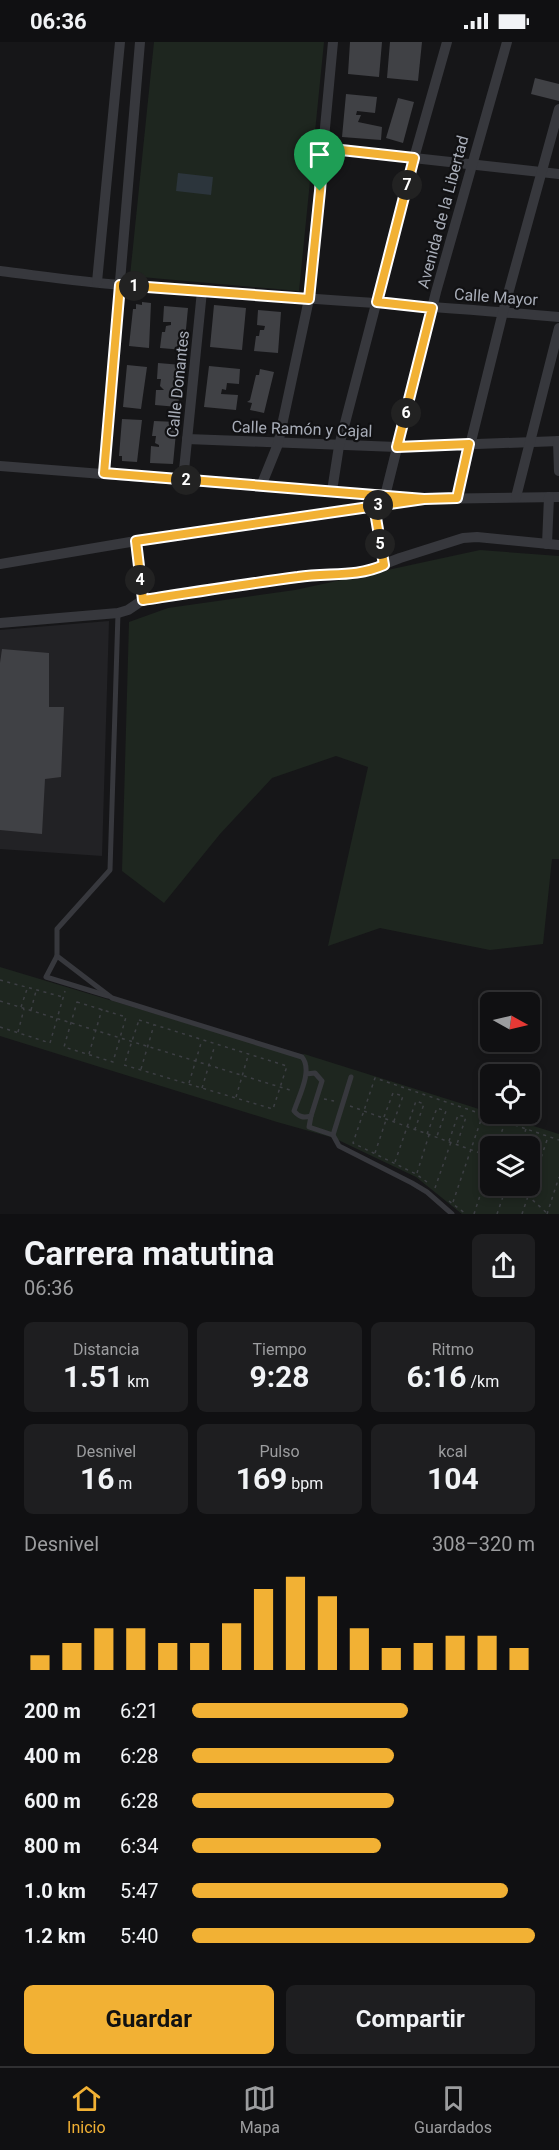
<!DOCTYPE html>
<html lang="es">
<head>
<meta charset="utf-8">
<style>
	body { margin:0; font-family:Roboto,sans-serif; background:#1e1e20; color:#f1f3f6; height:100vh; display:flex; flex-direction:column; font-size:22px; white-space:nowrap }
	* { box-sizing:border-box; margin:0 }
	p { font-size:20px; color:#9c9d9f }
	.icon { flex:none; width:33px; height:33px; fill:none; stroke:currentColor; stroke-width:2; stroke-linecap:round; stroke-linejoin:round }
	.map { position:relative; height:1172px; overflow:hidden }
	.side { display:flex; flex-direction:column; background:#101012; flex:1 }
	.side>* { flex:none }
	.needle { width:39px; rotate:98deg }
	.buttons { position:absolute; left:480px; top:950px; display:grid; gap:12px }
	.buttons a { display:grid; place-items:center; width:60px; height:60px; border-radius:9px; background:#101012; box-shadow:0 3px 9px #0003,0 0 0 2px #303032; font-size:30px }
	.pin { position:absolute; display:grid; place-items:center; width:51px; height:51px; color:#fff; margin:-62px -26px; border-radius:50% 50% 50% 0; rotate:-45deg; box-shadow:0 0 6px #0007 }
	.pin .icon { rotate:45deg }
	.km { position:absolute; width:30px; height:30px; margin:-15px; border-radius:50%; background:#222; color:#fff; font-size:16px; line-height:30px; text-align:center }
	.round { display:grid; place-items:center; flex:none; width:63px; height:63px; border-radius:9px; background:#1e1e20 }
	.summary { display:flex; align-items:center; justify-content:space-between; height:102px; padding:0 24px }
	h1 { font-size:33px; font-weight:700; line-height:45px }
	.figures { display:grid; grid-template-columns:repeat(3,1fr); gap:9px; height:102px; padding:6px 24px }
	.figures div { display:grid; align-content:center; border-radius:9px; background:#1e1e20; text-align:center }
	.figures b { font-size:30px; font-weight:700 }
	.figures small { font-size:16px; font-weight:400 }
	.figures p { font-size:16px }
	.chart { height:168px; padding:12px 24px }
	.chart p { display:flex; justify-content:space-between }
	.chart svg { width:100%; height:108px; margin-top:6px; stroke:#f2b134; stroke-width:6 }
	.button { display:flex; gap:12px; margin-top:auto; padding:12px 24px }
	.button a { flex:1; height:69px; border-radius:9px; background:#f2b134; color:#111; font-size:24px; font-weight:700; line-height:69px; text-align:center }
	.button a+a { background:#1e1e20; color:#f1f3f6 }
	ul { padding:0 24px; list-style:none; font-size:20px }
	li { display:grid; grid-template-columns:96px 72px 1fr; align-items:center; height:45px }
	li i { height:15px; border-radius:8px; background:#f2b134 }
	.status { display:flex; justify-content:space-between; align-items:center; height:42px; padding:0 30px; background:#101012; direction:ltr }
	.status svg { height:16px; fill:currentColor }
	.dock { display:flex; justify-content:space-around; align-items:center; height:84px; border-top:2px solid #303032; background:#101012; font-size:16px; color:#9c9d9f }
	.dock a { display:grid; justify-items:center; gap:3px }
	.dock .current { color:#f2b134 }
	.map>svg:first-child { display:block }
	.built { fill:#222225 }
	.green { fill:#1e261f; fill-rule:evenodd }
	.water { fill:#2c353c }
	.building { fill:#404145 }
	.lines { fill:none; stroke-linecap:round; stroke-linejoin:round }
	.path { stroke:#3d3f44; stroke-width:1.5; stroke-dasharray:3 4.5; stroke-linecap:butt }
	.lane { stroke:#37383d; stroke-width:5 }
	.street { stroke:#37383d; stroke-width:10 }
	.route-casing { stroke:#fff; stroke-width:12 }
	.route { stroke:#f2b134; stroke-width:8 }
	.labels { text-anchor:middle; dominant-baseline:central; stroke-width:4.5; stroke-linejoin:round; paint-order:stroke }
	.street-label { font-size:16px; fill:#a8adb8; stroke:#111113 }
</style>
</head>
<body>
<div class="status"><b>06:36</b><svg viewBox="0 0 49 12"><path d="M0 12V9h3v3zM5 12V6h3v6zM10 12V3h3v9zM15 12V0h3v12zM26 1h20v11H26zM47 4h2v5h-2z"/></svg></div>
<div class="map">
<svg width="559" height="1172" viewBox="0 0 559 1172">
	<rect width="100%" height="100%" fill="#161618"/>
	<polygon class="built" points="109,579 102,814 0,807 0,588"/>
	<g class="green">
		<polygon points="154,0 324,0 299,249 130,234"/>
		<polygon points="480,508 559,514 559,817 552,817 543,902 490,908 380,886 328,904 368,725 336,714 272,736 220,792 164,861 122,829 129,580 168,566 295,548"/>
		<path d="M0 925 299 1015 304 1012 559 1092V1172H462L416 1135 334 1096 277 1080 0 994ZM490 1104H530V1143H490Z"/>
	</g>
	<polygon class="water" points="178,131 213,135 211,153 176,149"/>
	<g class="building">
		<polygon points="350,0 382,0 379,35 348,32"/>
		<polygon points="390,0 422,0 418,39 387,36"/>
		<polygon points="535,36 559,42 559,59 531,52"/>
		<polygon points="346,52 377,55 375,71 357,69 356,73 361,73 358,80 382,85 381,98 342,95"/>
		<polygon points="398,56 414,60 403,101 386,96"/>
		<polygon points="142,260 151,261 149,306 129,304 133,267 136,267 136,262 142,263"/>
		<polygon points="214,263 246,266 242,308 210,305"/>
		<polygon points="164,264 188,266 184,308 160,306 162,290 165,290 166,284 171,283 171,280 163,280"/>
		<polygon points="258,268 281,270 278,311 254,309 256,294 259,294 260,288 264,288 265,284 257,283"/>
		<polygon points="158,321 182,323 178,365 155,363 156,348 164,348 160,344 161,337 157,337"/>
		<polygon points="127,323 147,325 141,367 123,365"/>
		<polygon points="209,324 240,327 239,342 227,341 226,348 222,347 221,352 238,353 236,368 204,365"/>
		<polygon points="260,327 274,330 264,371 250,368 252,361 247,360 250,358 256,333 259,333"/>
		<polygon points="122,377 142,378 137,420 122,419 122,414 119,414"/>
		<polygon points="154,379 177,380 173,422 150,421 151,404 159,405 159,403 155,401 156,394 152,394"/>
		<polygon points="2,607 49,611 49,665 64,665 61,735 45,737 42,792 0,788 0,621"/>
	</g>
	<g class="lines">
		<g class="path">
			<polyline points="375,474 382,510"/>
			<polyline points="0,938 63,955"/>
			<polyline points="0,959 293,1049"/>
			<polygon points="77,960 126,975 113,1020 64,1005"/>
			<polyline points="21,965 27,947"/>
			<polyline points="31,968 36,949"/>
			<polygon points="139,978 287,1024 273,1067 124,1023"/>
			<polyline points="0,985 50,1001 65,949"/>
			<polyline points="18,990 24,967"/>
			<polyline points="89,1012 102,967"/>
			<polyline points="141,1027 154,983"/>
			<polyline points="189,1041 202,998"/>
			<polyline points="202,1046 215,1003"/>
			<polyline points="236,1055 248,1014"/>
			<polyline points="324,1057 334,1059"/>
			<polyline points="350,1064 480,1111 490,1120"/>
			<polyline points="384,1075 393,1051 403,1054 394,1079"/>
			<polyline points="427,1092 437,1066 446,1069 437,1094"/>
			<polyline points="449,1099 458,1073 466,1075 457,1102"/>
			<polyline points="497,1104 505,1080"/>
			<polyline points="520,1104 526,1087"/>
			<polyline points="375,1111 386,1078"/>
			<polyline points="395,1120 416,1059 424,1062 415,1087"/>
			<polyline points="417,1131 429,1093"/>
			<polyline points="427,1140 416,1132 353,1101 375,1036 559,1098"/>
			<polyline points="516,1143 548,1172"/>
			<polyline points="435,1146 451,1100"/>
			<polyline points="449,1159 466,1172"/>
			<polyline points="453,1160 483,1072"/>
			<polyline points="474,1172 490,1123"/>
			<polyline points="497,1172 507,1143"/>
			<polyline points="522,1172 548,1095"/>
			<polyline points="547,1172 559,1135"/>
		</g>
		<g class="lane">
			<path d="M118 571 110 828 57 887V914L112 956 302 1015C313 1028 299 1054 294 1069 299 1075 303 1076 311 1074L322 1039 315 1031 306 1032"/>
			<polyline points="57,914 46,935 108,954"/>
			<polyline points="311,1074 309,1085 333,1093 339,1104 412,1141 427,1150 452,1172"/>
			<polyline points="333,1093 351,1035"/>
		</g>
		<g class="street">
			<polyline points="323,106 559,132"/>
			<path d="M0 229C41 234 81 240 122 243 268 255 414 262 559 275"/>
			<polyline points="97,240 120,0"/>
			<polyline points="187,397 397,405 559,399"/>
			<polyline points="558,399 559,429"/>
			<polyline points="0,424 424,457 559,455"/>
			<polyline points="104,431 140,0"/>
			<polyline points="183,438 202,249"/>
			<polyline points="261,444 278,402 309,257 333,0"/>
			<polyline points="332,449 339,404 414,116 447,0"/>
			<polyline points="385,454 436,250 507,0"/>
			<polyline points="516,455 559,286"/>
			<polyline points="457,456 503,270 559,67"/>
			<polyline points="136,499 143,558"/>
			<polyline points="547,502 549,455"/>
			<polyline points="0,522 136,499 403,460"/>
			<polyline points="0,581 118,571 128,568 143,558 300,534 361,531 400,516 463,496 477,495 559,503"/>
		</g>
	</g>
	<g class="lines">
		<defs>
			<path id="route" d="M320 149 309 257 120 243 104 431 424 457 136 499 143 558C195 550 246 542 298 535 328 530 355 536 384 523L374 464 424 457 457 456 469 402 397 405 432 266 377 260 414 116 323 106 320 149"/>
		</defs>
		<use href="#route" class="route-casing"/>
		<use href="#route" class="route"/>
	</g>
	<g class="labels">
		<g class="street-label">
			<text transform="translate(443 170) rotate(-75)">Avenida de la Libertad</text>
			<text transform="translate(496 255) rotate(4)">Calle Mayor</text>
			<text transform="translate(178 342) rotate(-84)">Calle Donantes</text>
			<text transform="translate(302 387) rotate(2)">Calle Ramón y Cajal</text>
		</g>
	</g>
</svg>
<div class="buttons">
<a><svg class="needle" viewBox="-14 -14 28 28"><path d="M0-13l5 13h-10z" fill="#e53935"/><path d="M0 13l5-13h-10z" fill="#9c9d9f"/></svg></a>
<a><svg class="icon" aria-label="locate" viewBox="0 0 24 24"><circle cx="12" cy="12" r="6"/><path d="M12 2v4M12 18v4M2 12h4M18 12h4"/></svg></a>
<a><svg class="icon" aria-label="layers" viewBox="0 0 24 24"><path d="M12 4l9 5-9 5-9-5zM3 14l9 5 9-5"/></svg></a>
</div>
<div class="pin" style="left:320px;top:149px;background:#1e9e55"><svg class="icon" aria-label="arrive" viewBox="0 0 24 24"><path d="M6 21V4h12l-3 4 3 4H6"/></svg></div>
<b class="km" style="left:134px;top:244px">1</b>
<b class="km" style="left:186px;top:438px">2</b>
<b class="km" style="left:378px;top:463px">3</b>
<b class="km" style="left:140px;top:538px">4</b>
<b class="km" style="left:380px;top:502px">5</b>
<b class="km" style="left:406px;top:371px">6</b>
<b class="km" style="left:407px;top:143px">7</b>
</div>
<section class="side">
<div class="summary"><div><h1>Carrera matutina</h1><p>06:36</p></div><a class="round"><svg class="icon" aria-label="share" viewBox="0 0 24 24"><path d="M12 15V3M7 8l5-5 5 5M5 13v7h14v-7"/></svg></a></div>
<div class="figures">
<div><p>Distancia</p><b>1.51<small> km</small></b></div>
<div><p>Tiempo</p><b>9:28</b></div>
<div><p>Ritmo</p><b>6:16<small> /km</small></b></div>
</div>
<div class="figures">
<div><p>Desnivel</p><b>16<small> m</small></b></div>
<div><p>Pulso</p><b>169<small> bpm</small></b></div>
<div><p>kcal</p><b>104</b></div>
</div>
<div class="chart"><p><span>Desnivel</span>308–320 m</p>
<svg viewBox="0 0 160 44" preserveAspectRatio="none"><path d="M5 44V38M15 44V33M25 44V27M35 44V27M45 44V33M55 44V33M65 44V25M75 44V11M85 44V6M95 44V14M105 44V27M115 44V35M125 44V33M135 44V30M145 44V30M155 44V35"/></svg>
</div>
<ul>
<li><b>200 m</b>6:21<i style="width:63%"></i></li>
<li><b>400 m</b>6:28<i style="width:59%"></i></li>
<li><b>600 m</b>6:28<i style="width:59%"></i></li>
<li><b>800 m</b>6:34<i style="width:55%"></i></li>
<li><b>1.0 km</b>5:47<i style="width:92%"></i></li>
<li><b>1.2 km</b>5:40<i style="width:100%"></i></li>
</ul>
<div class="button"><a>Guardar</a><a>Compartir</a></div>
</section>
<nav class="dock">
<a class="current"><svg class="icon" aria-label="home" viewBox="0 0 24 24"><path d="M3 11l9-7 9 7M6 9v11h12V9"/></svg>Inicio</a>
<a><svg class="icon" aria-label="map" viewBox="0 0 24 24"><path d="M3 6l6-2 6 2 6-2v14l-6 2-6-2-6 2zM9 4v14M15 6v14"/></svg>Mapa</a>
<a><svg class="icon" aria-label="saved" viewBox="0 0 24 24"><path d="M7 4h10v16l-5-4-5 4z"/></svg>Guardados</a>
</nav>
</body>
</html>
